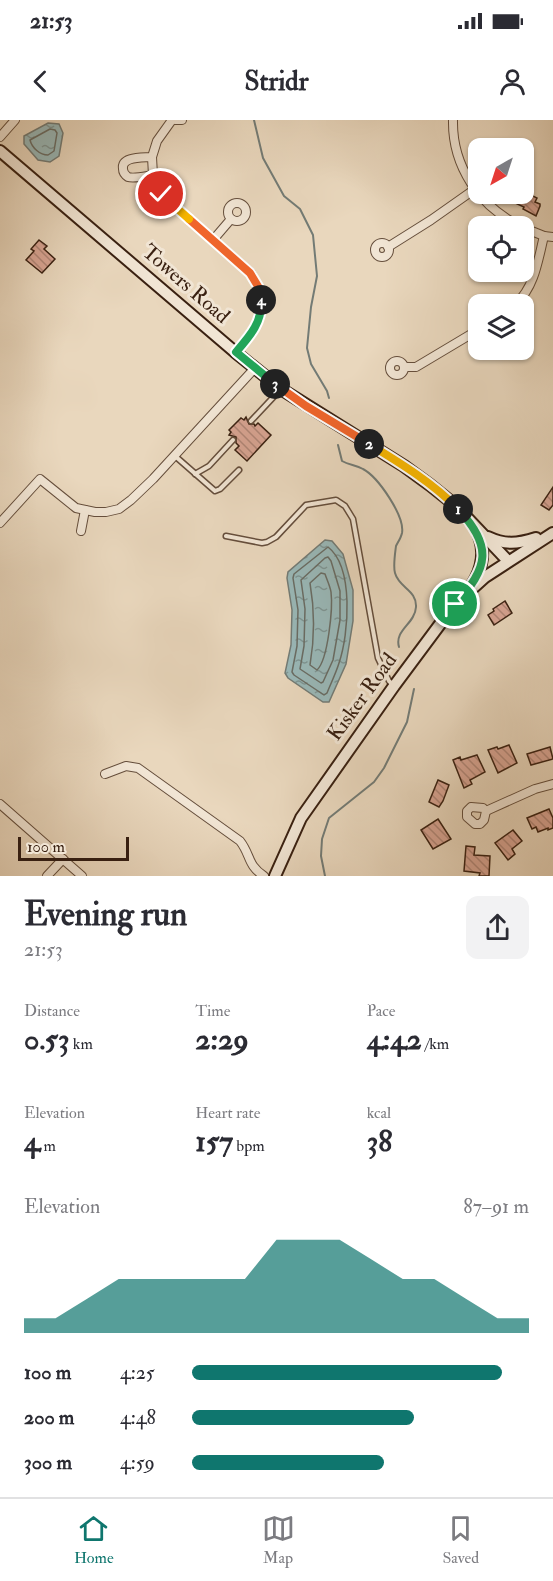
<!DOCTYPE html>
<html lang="en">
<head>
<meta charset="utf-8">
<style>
	body { margin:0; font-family:"IM FELL Double Pica",serif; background:#f2f2f3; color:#2b2b33; height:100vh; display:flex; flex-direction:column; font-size:22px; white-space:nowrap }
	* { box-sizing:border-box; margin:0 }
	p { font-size:20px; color:#7c7c81 }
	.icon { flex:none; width:33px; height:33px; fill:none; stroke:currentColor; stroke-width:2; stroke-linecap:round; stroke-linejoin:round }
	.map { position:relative; height:756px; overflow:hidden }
	.details { display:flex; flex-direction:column; background:#fff; flex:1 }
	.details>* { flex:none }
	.needle { width:39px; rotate:219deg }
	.tools { position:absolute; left:468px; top:18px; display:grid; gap:12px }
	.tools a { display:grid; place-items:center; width:66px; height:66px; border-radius:12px; background:#fff; box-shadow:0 2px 4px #0004; font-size:30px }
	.scale { position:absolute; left:18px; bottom:15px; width:111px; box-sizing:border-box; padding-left:6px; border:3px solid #392011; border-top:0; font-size:16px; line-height:21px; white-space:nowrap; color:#392011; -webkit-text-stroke:4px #f1e5d4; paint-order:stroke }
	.pin { position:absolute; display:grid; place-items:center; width:51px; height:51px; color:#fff; margin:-26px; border:3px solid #fff; border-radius:50%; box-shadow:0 2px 6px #0007 }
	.km { position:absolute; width:30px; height:30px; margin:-15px; border-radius:50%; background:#222; color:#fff; font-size:16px; line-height:30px; text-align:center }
	.round { display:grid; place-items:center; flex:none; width:63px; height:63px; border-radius:12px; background:#f2f2f3 }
	.summary { display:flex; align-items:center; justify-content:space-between; height:102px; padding:0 24px }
	h1 { font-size:33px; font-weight:700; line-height:45px }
	.figures { display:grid; grid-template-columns:repeat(3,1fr); gap:9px; height:102px; padding:6px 24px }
	.figures div { display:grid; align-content:center }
	.figures b { font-size:30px; font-weight:700 }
	.figures small { font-size:16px; font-weight:400 }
	.figures p { font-size:16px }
	.chart { height:168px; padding:12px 24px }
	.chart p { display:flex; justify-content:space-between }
	.chart svg { width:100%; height:108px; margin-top:6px; fill:#0f766e; opacity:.7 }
	ul { padding:0 24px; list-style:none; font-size:20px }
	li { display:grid; grid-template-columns:96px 72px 1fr; align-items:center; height:45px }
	li i { height:15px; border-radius:8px; background:#0f766e }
	.status { display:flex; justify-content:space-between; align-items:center; height:42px; padding:0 30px; background:#fff; direction:ltr }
	.status svg { height:16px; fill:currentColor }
	header { display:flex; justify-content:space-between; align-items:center; height:78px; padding:0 24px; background:#fff; font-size:27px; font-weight:700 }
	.tab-bar { display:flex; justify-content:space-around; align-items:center; height:84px; border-top:2px solid #e1e1e2; background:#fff; font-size:16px; color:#7c7c81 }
	.tab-bar a { display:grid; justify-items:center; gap:3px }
	.tab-bar .active { color:#0f766e }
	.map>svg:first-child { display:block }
	.water { fill:url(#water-ripples); stroke:#737b75; stroke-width:1.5 }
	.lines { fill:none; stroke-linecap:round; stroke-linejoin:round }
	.shore { stroke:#696c64; stroke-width:1.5 }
	.stream { stroke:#737b75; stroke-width:2 }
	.building { fill:url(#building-back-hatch); stroke:#392011; stroke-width:1.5 }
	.lane-casing { stroke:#654e3c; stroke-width:7 }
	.street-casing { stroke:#654e3c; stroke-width:10 }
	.secondary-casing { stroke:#392011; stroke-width:14 }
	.lane { stroke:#f1e5d4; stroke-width:4 }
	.street { stroke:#f1e5d4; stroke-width:8 }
	.secondary { stroke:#f1e5d4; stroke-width:10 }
	.split-1-casing { stroke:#fff; stroke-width:12 }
	.split-2-casing { stroke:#fff; stroke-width:12 }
	.split-3-casing { stroke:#fff; stroke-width:12 }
	.split-4-casing { stroke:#fff; stroke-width:12 }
	.split-5-casing { stroke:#fff; stroke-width:12 }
	.split-6-casing { stroke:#fff; stroke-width:12 }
	.split-1 { stroke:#22a559; stroke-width:8 }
	.split-2 { stroke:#f5b400; stroke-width:8 }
	.split-3 { stroke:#f0652b; stroke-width:8 }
	.split-4 { stroke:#22a559; stroke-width:8 }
	.split-5 { stroke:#f0652b; stroke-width:8 }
	.split-6 { stroke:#f5b400; stroke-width:8 }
	.labels { text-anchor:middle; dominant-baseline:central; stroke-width:6; stroke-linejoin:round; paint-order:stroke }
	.street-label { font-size:21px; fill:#392011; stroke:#f1e5d4 }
</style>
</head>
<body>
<div class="status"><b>21:53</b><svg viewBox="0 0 49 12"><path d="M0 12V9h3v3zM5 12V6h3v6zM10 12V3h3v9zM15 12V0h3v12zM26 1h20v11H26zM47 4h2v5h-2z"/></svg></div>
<header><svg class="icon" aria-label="back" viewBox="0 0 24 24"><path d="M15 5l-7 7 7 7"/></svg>Stridr<svg class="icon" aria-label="person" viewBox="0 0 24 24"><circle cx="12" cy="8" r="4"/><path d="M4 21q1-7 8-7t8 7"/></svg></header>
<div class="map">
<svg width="553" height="756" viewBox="0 0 553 756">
	<defs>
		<pattern id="water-ripples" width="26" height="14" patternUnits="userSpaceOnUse" patternTransform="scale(1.5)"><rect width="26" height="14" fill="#99b8b8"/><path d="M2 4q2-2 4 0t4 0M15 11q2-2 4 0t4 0" fill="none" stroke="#7e9594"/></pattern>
		<pattern id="building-back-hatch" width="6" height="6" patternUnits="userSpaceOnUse" patternTransform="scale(1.5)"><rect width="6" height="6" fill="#d9a594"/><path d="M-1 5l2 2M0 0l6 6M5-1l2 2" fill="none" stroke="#b18677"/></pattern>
	</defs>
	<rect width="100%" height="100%" fill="#e9d7bd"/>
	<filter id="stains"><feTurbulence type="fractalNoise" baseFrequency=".00333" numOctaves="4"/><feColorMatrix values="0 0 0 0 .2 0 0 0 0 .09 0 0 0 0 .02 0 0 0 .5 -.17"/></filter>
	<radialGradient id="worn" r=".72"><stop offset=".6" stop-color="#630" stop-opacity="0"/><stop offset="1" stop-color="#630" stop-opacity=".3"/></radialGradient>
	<g class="water">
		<polygon points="48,3 59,4 63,13 59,36 50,42 38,40 24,24 24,16"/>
		<polygon points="325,420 332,421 343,434 353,470 353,501 346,544 329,582 323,582 288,558 285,553 291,525 292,490 287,458 288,452"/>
	</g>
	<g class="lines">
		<g class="shore">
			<path d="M50 9 55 10 57 13 54 31 48 35C40 35 32 28 30 20Z"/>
			<path d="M328 427C354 447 349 514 339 543 336 553 331 563 327 573L324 575 294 555 292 552 297 526 298 490 293 458 294 454Z"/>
			<polygon points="328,437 331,441 340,471 340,500 333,540 323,562 321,563 300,549 304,526 305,489 301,460 325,438"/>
			<path d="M321 453 325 454C327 460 330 466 331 472 333 488 328 540 317 550L310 545C315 516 315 492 310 463Z"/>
		</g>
		<g class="stream">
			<polyline points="254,0 263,38 284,76 300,89 313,115 317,156 311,187 307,228 311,244 327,271 329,278"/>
			<path d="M338 325 342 341C349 345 356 345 363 349 378 357 405 396 402 413 401 418 398 422 396 426 395 434 393 446 395 453 399 468 417 470 416 487 415 504 394 510 399 527"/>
			<polyline points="325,756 321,736 322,719 329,698 374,662 384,648 407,602 414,569"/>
		</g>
	</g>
	<g class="building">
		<polygon points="519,75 529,79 531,75 537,78 535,82 540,84 540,86 536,96 523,89 524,87 515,83"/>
		<polygon points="39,120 47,126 44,129 55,139 42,153 26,140 34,131 31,129"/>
		<polygon points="246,297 249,304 254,304 255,306 258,303 271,315 247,341 235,330 239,326 236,323 236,317 229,315 231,312 229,310 241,298 244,300"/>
		<polygon points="553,367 553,385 549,390 541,385"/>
		<polygon points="505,481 512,493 494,505 488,495 494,491 493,489"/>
		<polygon points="509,625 517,643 498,653 488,630 497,627 498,629"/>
		<polygon points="550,627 553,639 531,645 527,634"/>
		<polygon points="477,635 485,652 470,660 472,664 464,668 453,640 460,637 461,640"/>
		<polygon points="438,660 449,665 443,681 439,687 429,682"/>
		<polygon points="549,689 553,698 553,708 548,710 548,708 538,712 536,707 532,709 527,698"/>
		<polygon points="438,699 451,719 433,729 421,710"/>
		<polygon points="513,710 522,721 512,729 515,734 508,740 495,723"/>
		<polygon points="466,726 475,727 474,735 490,736 489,756 479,756 480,753 464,751"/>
	</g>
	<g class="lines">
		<defs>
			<g id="lane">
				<polyline points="251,301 281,269"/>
				<polyline points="175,336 215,371 220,369 239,350"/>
				<polyline points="195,354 209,346 233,320"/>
				<polyline points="226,416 262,423 267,422 276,417 306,385 336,380 345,386 353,399 378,538 389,561 393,565"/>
			</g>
			<g id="street">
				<path d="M172 0 157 21 152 37 153 55 161 74 251 153C270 189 260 204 235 232"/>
				<polyline points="175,0 182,0"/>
				<path d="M453 0C452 46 479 86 520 106"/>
				<polyline points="0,17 15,0"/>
				<path d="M152 37C143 38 121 36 123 49 123 52 125 55 128 57 134 59 146 56 153 55"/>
				<circle cx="237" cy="92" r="9"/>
				<polyline points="524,108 544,116 553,117"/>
				<polyline points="213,120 231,99"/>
				<circle cx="382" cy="130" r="7"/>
				<polyline points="388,127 431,100 475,69"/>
				<path d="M516 184C535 166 538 140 544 116"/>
				<circle cx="397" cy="248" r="7"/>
				<polyline points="404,247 416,247 478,210"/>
				<polyline points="0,403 40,359 76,388 95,392 106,392 119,389 131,380 153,359 255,248"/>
				<polyline points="81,411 85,390"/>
				<path d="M105 654 126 646 138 648 240 721C251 735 247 745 264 756"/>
				<polyline points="0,684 82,756"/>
				<polygon points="471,687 483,688 486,691 484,700 480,704 475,704 467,697 467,691"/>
				<polyline points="486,691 535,669 553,664"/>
				<polyline points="47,756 63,739"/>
			</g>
			<g id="secondary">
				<polyline points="0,31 235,232 281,269 404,346 430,365 455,385 508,441"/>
				<path d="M488 417C505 425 517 424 536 418"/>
				<path d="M472 465C482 449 486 432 478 414"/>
				<polyline points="275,756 301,698 394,566 455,484 485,457 553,413"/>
			</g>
		</defs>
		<use href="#lane" class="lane-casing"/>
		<use href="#street" class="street-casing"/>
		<use href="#secondary" class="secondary-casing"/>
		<use href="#lane" class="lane"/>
		<use href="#street" class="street"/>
		<use href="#secondary" class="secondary"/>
	</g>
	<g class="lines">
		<defs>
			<path id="split-1" d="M455 484C489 448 493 426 458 389"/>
			<path id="split-2" d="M369 324C400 343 433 363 458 389"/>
			<polyline id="split-3" points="275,264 306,286 369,324"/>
			<path id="split-4" d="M261 180C263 202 249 217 236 232L275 264"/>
			<polyline id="split-5" points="189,99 250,153 259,168 261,180"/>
			<polyline id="split-6" points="161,74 189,99"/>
		</defs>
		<use href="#split-1" class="split-1-casing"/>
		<use href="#split-2" class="split-2-casing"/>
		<use href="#split-3" class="split-3-casing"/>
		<use href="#split-4" class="split-4-casing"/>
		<use href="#split-5" class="split-5-casing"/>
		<use href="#split-6" class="split-6-casing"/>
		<use href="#split-1" class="split-1"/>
		<use href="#split-2" class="split-2"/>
		<use href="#split-3" class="split-3"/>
		<use href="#split-4" class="split-4"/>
		<use href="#split-5" class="split-5"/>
		<use href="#split-6" class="split-6"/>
	</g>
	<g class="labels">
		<g class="street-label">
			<text transform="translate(186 164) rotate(41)">Towers Road</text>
			<text transform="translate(362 577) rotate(-54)">Kisker Road</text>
		</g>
	</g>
	<rect width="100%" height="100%" filter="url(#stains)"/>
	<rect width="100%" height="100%" fill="url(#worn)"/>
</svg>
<div class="tools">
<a><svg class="needle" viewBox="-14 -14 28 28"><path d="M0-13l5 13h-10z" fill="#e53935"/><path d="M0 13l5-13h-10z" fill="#7c7c81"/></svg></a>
<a><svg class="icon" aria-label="locate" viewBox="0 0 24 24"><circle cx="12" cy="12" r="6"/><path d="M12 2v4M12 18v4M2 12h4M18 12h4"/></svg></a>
<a><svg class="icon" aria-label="layers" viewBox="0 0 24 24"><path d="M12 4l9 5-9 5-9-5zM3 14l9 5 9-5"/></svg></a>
</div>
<div class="scale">100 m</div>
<div class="pin" style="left:455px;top:484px;background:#1e9e55"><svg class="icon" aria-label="arrive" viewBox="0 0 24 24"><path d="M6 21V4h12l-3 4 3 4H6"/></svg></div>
<div class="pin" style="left:161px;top:74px;background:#d93025"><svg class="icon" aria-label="check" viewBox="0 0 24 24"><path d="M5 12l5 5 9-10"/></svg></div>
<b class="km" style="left:458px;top:389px">1</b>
<b class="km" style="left:369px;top:324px">2</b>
<b class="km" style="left:275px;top:264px">3</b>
<b class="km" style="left:261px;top:180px">4</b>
</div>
<section class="details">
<div class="summary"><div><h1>Evening run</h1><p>21:53</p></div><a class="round"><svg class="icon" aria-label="share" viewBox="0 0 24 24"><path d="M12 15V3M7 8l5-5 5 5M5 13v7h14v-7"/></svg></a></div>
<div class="figures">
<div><p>Distance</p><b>0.53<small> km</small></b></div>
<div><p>Time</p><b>2:29</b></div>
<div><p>Pace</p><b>4:42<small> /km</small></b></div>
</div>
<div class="figures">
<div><p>Elevation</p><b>4<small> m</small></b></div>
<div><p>Heart rate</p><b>157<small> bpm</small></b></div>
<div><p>kcal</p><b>38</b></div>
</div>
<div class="chart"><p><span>Elevation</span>87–91 m</p>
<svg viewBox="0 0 160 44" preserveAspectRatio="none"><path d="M0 44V38L10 38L20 30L30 22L40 22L50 22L60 22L70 22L80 6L90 6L100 6L110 14L120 22L130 22L140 30L150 38L160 38V44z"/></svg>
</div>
<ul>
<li><b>100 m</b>4:25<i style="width:92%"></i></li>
<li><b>200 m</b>4:48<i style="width:66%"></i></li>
<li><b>300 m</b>4:59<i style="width:57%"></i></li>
</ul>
</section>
<nav class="tab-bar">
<a class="active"><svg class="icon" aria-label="home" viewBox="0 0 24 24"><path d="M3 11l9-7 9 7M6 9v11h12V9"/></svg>Home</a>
<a><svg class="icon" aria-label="map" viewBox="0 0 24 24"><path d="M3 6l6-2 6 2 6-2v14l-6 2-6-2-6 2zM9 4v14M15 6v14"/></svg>Map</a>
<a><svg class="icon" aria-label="saved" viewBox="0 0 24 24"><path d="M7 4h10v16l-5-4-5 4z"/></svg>Saved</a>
</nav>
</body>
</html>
